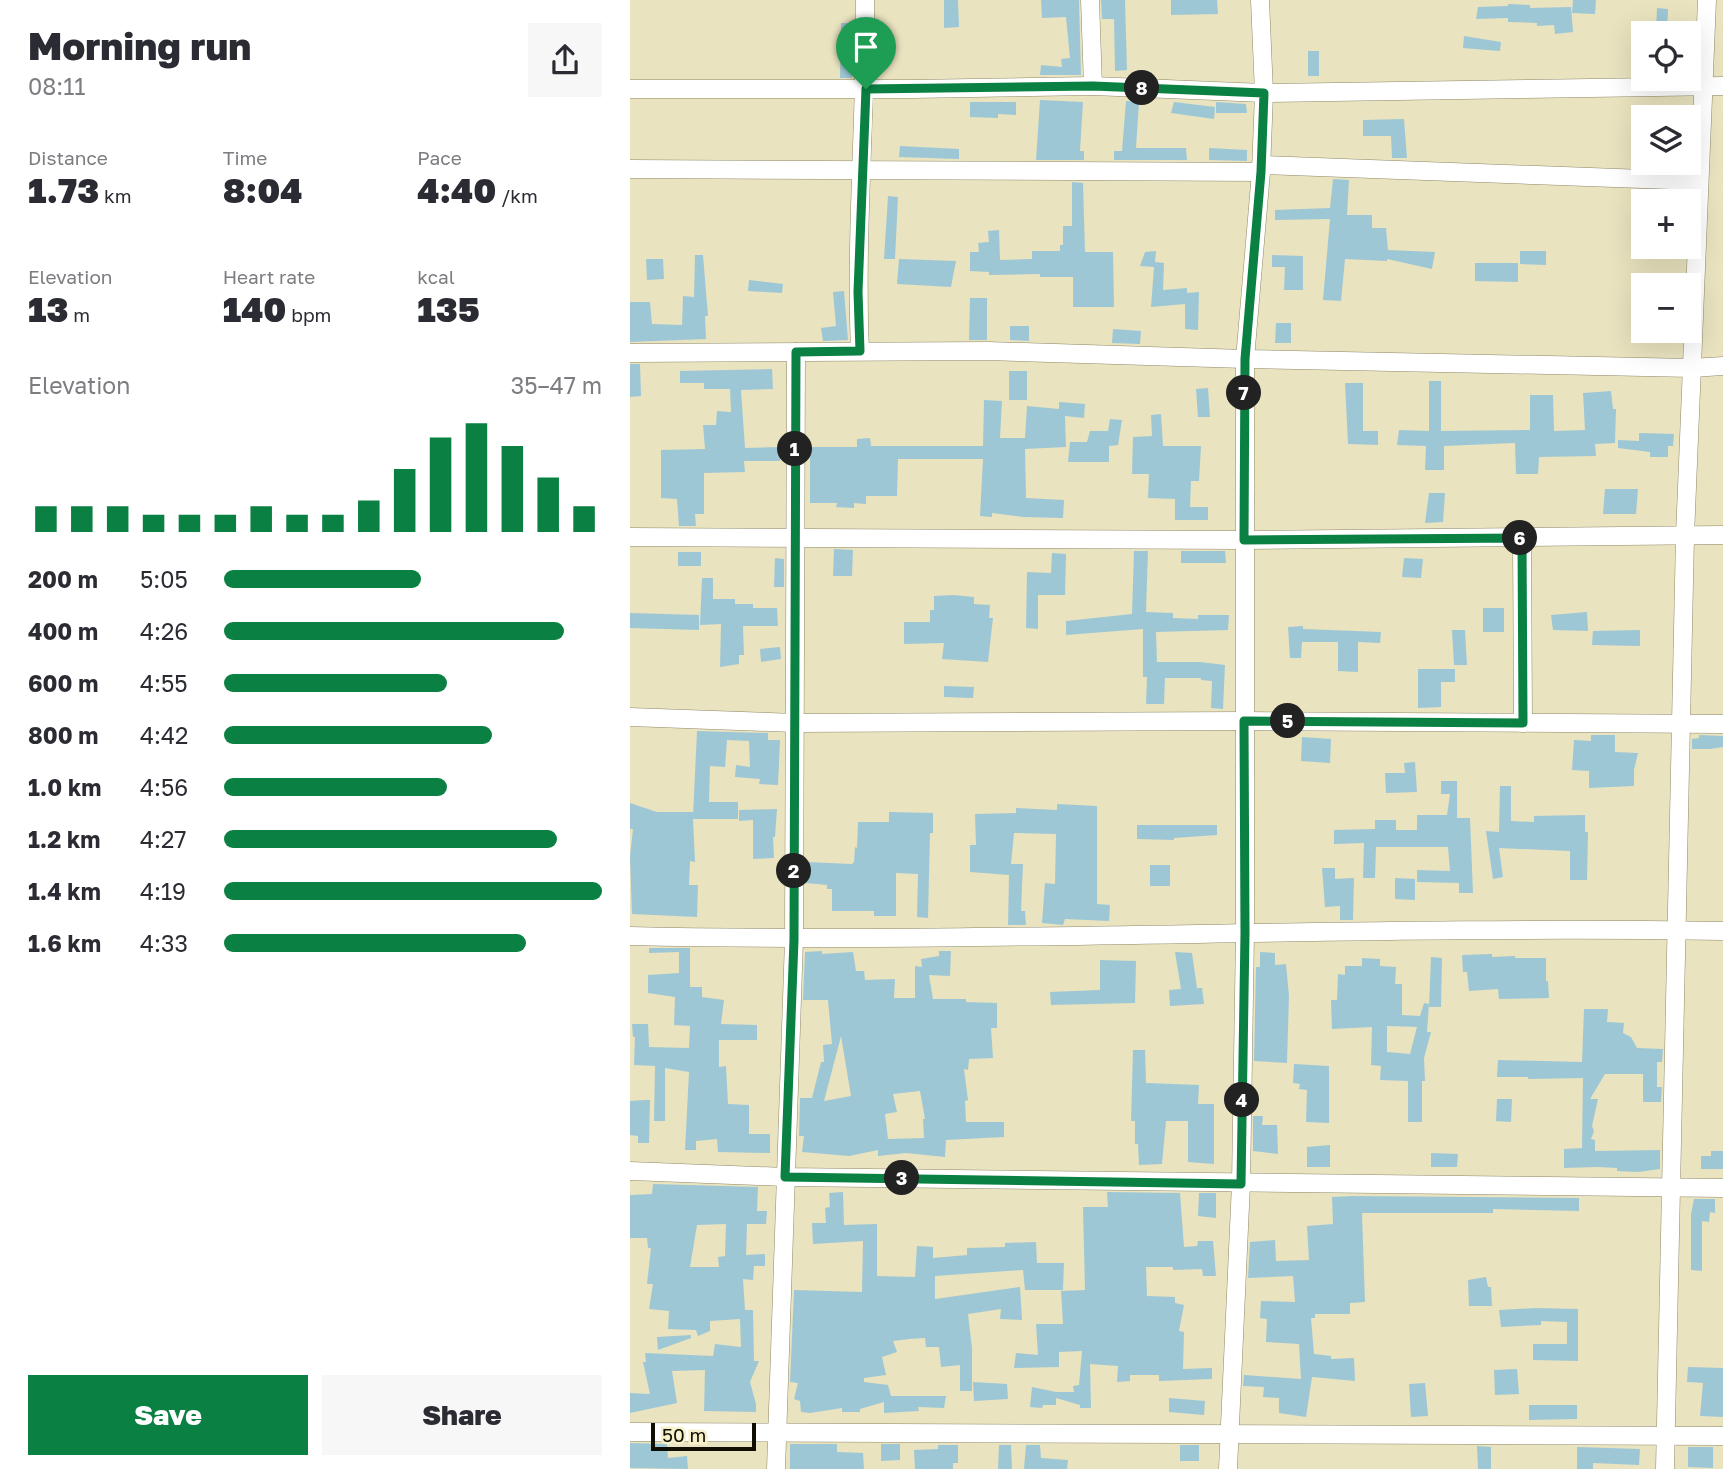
<!DOCTYPE html>
<html lang="en">
<head>
<meta charset="utf-8">
<style>
	body { margin:0; font-family:"Golos Text",sans-serif; background:#f7f7f7; color:#2b2b33; height:100vh; display:flex; flex-direction:column; font-size:26px; white-space:nowrap }
	* { box-sizing:border-box; margin:0 }
	p { font-size:23px; color:#7c7c81 }
	.icon { flex:none; width:38px; height:38px; fill:none; stroke:currentColor; stroke-width:2; stroke-linecap:round; stroke-linejoin:round }
	.map { position:relative; flex:1; overflow:hidden }
	.drawer { display:flex; flex-direction:column; background:#fff; width:630px }
	.drawer>* { flex:none }
	.fabs { position:absolute; left:1001px; top:21px; display:grid; gap:14px }
	.fabs a { display:grid; place-items:center; width:70px; height:70px; border-radius:0px; background:#fff; box-shadow:0 7px 28px #0002; font-size:35px }
	.scale { position:absolute; left:21px; bottom:18px; width:105px; box-sizing:border-box; padding-left:7px; border:4px solid #100d03; border-top:0; font-size:19px; line-height:24px; white-space:nowrap; color:#100d03; -webkit-text-stroke:5px #f6f0cb; paint-order:stroke }
	.pin { position:absolute; display:grid; place-items:center; width:60px; height:60px; color:#fff; margin:-72px -30px; border-radius:50% 50% 50% 0; rotate:-45deg; box-shadow:0 0 7px #0007 }
	.pin .icon { rotate:45deg }
	.km { position:absolute; width:35px; height:35px; margin:-18px; border-radius:50%; background:#222; color:#fff; font-size:19px; line-height:35px; text-align:center }
	.round { display:grid; place-items:center; flex:none; width:74px; height:74px; border-radius:0px; background:#f7f7f7 }
	.summary { display:flex; align-items:center; justify-content:space-between; height:119px; padding:0 28px }
	h1 { font-size:38px; font-weight:800; line-height:52px }
	.figures { display:grid; grid-template-columns:repeat(3,1fr); gap:10px; height:119px; padding:7px 28px }
	.figures div { display:grid; align-content:center }
	.figures b { font-size:35px; font-weight:800 }
	.figures small { font-size:19px; font-weight:400 }
	.figures p { font-size:19px }
	.chart { height:196px; padding:14px 28px }
	.chart p { display:flex; justify-content:space-between }
	.chart svg { width:100%; height:126px; margin-top:7px; stroke:#0b8043; stroke-width:6 }
	.button { display:flex; gap:14px; margin-top:auto; padding:14px 28px }
	.button a { flex:1; height:80px; border-radius:0px; background:#0b8043; color:#fff; font-size:28px; font-weight:800; line-height:80px; text-align:center }
	.button a+a { background:#f7f7f7; color:#2b2b33 }
	ul { padding:0 28px; list-style:none; font-size:23px }
	li { display:grid; grid-template-columns:112px 84px 1fr; align-items:center; height:52px }
	li i { height:18px; border-radius:9px; background:#0b8043 }
	main { display:flex; flex:1; min-height:0 }
	.map>svg:first-child { display:block }
	.building { fill:#9ec7d6; fill-rule:evenodd }
	.lines { fill:none; stroke-linecap:round; stroke-linejoin:round }
	.minor-casing { stroke:#8f8968; stroke-width:19 }
	.minor { stroke:#fff; stroke-width:18 }
	.route-casing { stroke:#fff; stroke-width:14 }
	.route { stroke:#0b8043; stroke-width:9 }
</style>
</head>
<body>
<main>
<section class="drawer">
<div class="summary"><div><h1>Morning run</h1><p>08:11</p></div><a class="round"><svg class="icon" aria-label="share" viewBox="0 0 24 24"><path d="M12 15V3M7 8l5-5 5 5M5 13v7h14v-7"/></svg></a></div>
<div class="figures">
<div><p>Distance</p><b>1.73<small> km</small></b></div>
<div><p>Time</p><b>8:04</b></div>
<div><p>Pace</p><b>4:40<small> /km</small></b></div>
</div>
<div class="figures">
<div><p>Elevation</p><b>13<small> m</small></b></div>
<div><p>Heart rate</p><b>140<small> bpm</small></b></div>
<div><p>kcal</p><b>135</b></div>
</div>
<div class="chart"><p><span>Elevation</span>35–47 m</p>
<svg viewBox="0 0 160 44" preserveAspectRatio="none"><path d="M5 44V35M15 44V35M25 44V35M35 44V38M45 44V38M55 44V38M65 44V35M75 44V38M85 44V38M95 44V33M105 44V22M115 44V11M125 44V6M135 44V14M145 44V25M155 44V35"/></svg>
</div>
<ul>
<li><b>200 m</b>5:05<i style="width:52%"></i></li>
<li><b>400 m</b>4:26<i style="width:90%"></i></li>
<li><b>600 m</b>4:55<i style="width:59%"></i></li>
<li><b>800 m</b>4:42<i style="width:71%"></i></li>
<li><b>1.0 km</b>4:56<i style="width:59%"></i></li>
<li><b>1.2 km</b>4:27<i style="width:88%"></i></li>
<li><b>1.4 km</b>4:19<i style="width:100%"></i></li>
<li><b>1.6 km</b>4:33<i style="width:80%"></i></li>
</ul>
<div class="button"><a>Save</a><a>Share</a></div>
</section>
<div class="map">
<svg width="1093" height="1469" viewBox="0 0 1093 1469">
	<rect width="100%" height="100%" fill="#e9e3bf"/>
	<g class="building">
		<polygon points="314,0 328,0 329,27 314,28"/>
		<polygon points="411,0 449,0 451,75 410,75 411,65 432,67 431,59 440,58 436,17 412,18"/>
		<polygon points="471,0 495,0 497,70 485,71 484,19 472,19"/>
		<polygon points="541,0 587,0 588,14 541,15"/>
		<polygon points="943,0 966,0 965,14 942,13"/>
		<polygon points="878,4 900,5 900,8 941,7 943,32 925,34 924,25 907,26 907,23 878,22 878,18 846,19 848,7 878,6"/>
		<polygon points="1027,8 1038,9 1037,33 1026,33"/>
		<polygon points="211,23 223,23 222,78 210,78"/>
		<polygon points="834,36 871,42 870,51 833,48"/>
		<rect x="678" y="51" width="11" height="25"/>
		<polygon points="410,100 453,102 450,151 454,151 454,160 406,160"/>
		<polygon points="496,101 509,102 506,148 556,148 557,160 484,160 484,151 492,151"/>
		<polygon points="340,102 386,102 386,115 368,114 368,118 340,117"/>
		<polygon points="544,102 585,107 584,119 541,113"/>
		<polygon points="586,102 616,104 617,113 586,113"/>
		<polygon points="774,119 777,158 762,158 761,136 733,136 733,120"/>
		<polygon points="270,146 329,149 329,159 269,157"/>
		<polygon points="579,148 617,150 617,161 579,160"/>
		<polygon points="703,179 719,180 717,215 742,215 742,228 756,228 758,250 805,252 802,269 757,259 757,261 715,259 711,301 693,300 700,219 645,220 645,210 700,208"/>
		<polygon points="442,182 453,183 455,252 483,252 484,307 443,307 443,277 410,277 410,274 359,275 359,272 340,271 340,252 349,252 348,243 359,242 358,231 369,230 370,260 402,259 402,251 430,251 430,245 433,245 433,226 442,226"/>
		<polygon points="258,196 268,197 265,259 254,259"/>
		<polygon points="526,251 525,262 534,263 533,290 557,288 557,293 569,292 568,330 555,329 555,304 521,307 524,267 510,266 515,252"/>
		<polygon points="890,251 916,251 916,265 890,264"/>
		<polygon points="65,255 73,255 78,316 75,316 76,339 0,342 0,302 20,302 22,324 52,325 53,296 64,297"/>
		<polygon points="642,255 673,256 673,290 654,290 655,267 642,267"/>
		<polygon points="16,259 33,259 34,279 17,280"/>
		<polygon points="269,259 326,261 321,287 267,284"/>
		<polygon points="845,263 888,263 888,282 845,281"/>
		<polygon points="119,280 153,284 152,293 118,291"/>
		<polygon points="214,291 218,340 193,341 191,328 206,326 203,292"/>
		<polygon points="340,298 357,298 357,340 339,340"/>
		<polygon points="646,323 661,323 661,343 645,343"/>
		<polygon points="380,326 399,326 399,341 380,340"/>
		<polygon points="483,329 511,331 510,344 482,343"/>
		<polygon points="0,364 10,364 11,396 0,397"/>
		<polygon points="142,369 143,389 111,390 115,448 150,447 150,461 114,461 115,472 74,473 74,514 65,514 66,526 49,526 47,499 31,498 31,450 75,449 73,425 86,425 87,411 101,412 100,389 74,389 74,383 50,383 50,371"/>
		<rect x="379" y="371" width="18" height="29"/>
		<polygon points="799,381 811,381 811,431 900,430 900,395 923,395 924,431 955,430 953,393 981,391 983,409 986,409 985,443 965,444 966,456 909,457 908,474 886,474 885,443 814,446 814,470 795,470 796,446 767,445 769,430 799,431"/>
		<polygon points="715,383 733,383 733,431 748,431 748,445 718,444"/>
		<polygon points="578,388 580,417 568,417 566,389"/>
		<polygon points="354,400 372,401 370,438 395,438 397,406 429,409 429,402 455,404 454,418 435,416 436,447 395,449 396,498 434,500 433,518 393,517 362,513 362,517 350,516 353,459 268,459 267,496 236,496 236,504 224,503 224,508 206,507 207,503 180,503 180,447 227,447 227,439 240,438 241,446 353,446"/>
		<polygon points="531,414 533,446 571,446 569,481 561,481 560,507 578,507 578,520 545,520 545,499 518,498 519,474 502,474 503,437 522,436 521,415"/>
		<polygon points="480,419 492,420 488,445 479,446 479,462 438,462 440,442 457,442 460,431 478,431"/>
		<polygon points="1009,433 1044,434 1043,446 1038,446 1038,457 1020,457 1020,452 988,448 988,440 1009,441"/>
		<polygon points="975,489 1008,489 1006,514 973,514"/>
		<polygon points="799,493 815,493 813,522 795,523"/>
		<polygon points="204,549 223,550 222,576 203,576"/>
		<polygon points="504,551 518,551 516,612 543,613 543,618 568,619 568,615 599,615 598,630 526,632 527,662 570,662 595,665 593,709 581,708 582,681 571,680 571,678 535,678 534,704 516,704 517,677 513,677 513,629 436,635 436,621 502,614"/>
		<polygon points="551,551 595,551 596,563 551,563"/>
		<rect x="48" y="552" width="23" height="14"/>
		<polygon points="422,553 436,554 435,595 408,595 408,629 396,628 397,572 421,573"/>
		<polygon points="145,558 154,559 154,587 144,587"/>
		<polygon points="774,558 793,559 791,578 772,577"/>
		<polygon points="72,578 83,578 83,599 105,599 105,604 123,604 123,608 147,608 148,626 113,626 114,655 109,655 109,664 90,667 91,624 70,625"/>
		<polygon points="323,595 344,597 344,604 360,605 359,618 363,618 358,662 312,659 314,643 274,644 274,622 300,622 300,610 304,610 304,596"/>
		<rect x="853" y="608" width="21" height="24"/>
		<polygon points="957,612 958,631 923,630 921,615"/>
		<polygon points="0,613 69,615 69,630 0,628"/>
		<polygon points="673,626 673,629 751,632 750,643 728,642 728,672 708,671 708,642 672,642 671,658 660,658 658,627"/>
		<polygon points="822,630 835,630 837,665 824,665"/>
		<polygon points="1010,630 1010,646 962,645 963,631"/>
		<polygon points="150,647 151,659 131,662 130,649"/>
		<polygon points="788,669 825,669 825,682 811,682 811,707 788,708"/>
		<polygon points="314,686 344,687 343,698 314,697"/>
		<polygon points="67,731 138,733 138,740 150,740 148,785 129,784 130,779 105,777 106,765 120,767 119,741 97,740 95,767 80,766 79,802 108,802 108,819 63,819 65,862 60,861 59,885 68,885 67,917 2,914 0,857 3,829 0,829 0,803 27,812 63,812 63,816"/>
		<polygon points="961,735 985,735 985,752 1008,753 1004,770 1004,786 959,788 959,771 942,770 944,740 961,741"/>
		<polygon points="1069,735 1093,736 1093,747 1080,749 1062,749 1062,739 1069,738"/>
		<polygon points="672,737 701,739 700,763 671,761"/>
		<polygon points="785,762 787,792 756,793 755,773 775,773 774,763"/>
		<polygon points="811,781 827,781 827,818 840,818 843,893 829,893 829,883 787,882 787,870 820,871 818,847 746,847 745,878 733,878 734,843 704,844 704,830 745,829 745,820 766,820 766,830 787,830 787,815 817,815 820,794 811,794"/>
		<polygon points="870,786 881,786 881,821 904,822 904,816 955,815 955,832 958,832 957,880 940,880 940,851 869,848 873,877 863,879 856,831 869,832"/>
		<polygon points="427,804 467,806 467,904 480,905 479,921 435,919 433,925 412,923 415,883 425,884 426,834 384,833 381,864 393,864 391,911 395,911 396,925 378,925 379,875 340,872 340,845 346,845 345,814 386,813 386,808 427,810"/>
		<polygon points="147,809 145,837 143,837 144,858 123,859 123,820 109,821 109,810"/>
		<polygon points="259,812 303,813 303,833 300,833 298,918 287,917 288,874 266,873 266,916 244,916 244,911 202,911 202,889 197,889 197,885 176,883 176,862 222,864 224,862 225,847 227,848 228,822 259,822"/>
		<polygon points="507,825 587,825 587,835 544,838 544,840 507,839"/>
		<rect x="520" y="865" width="20" height="21"/>
		<polygon points="692,868 705,868 705,879 724,878 723,920 710,920 710,906 695,907"/>
		<polygon points="765,878 785,879 785,900 765,899"/>
		<polygon points="19,948 60,948 60,987 72,987 72,997 94,1000 91,1024 127,1025 127,1040 89,1040 89,1067 96,1066 98,1104 119,1105 119,1134 140,1134 140,1153 88,1152 87,1139 66,1141 66,1150 55,1150 59,1072 35,1068 35,1121 24,1121 25,1066 4,1065 5,1037 3,1037 2,1024 18,1024 19,1047 59,1048 60,1026 44,1025 45,997 18,993 18,975 49,973 49,952 19,953"/>
		<path d="M192 951V954L223 952 226 971H234L235 980 265 979 264 998H285V966L292 967 291 959 309 956V951H321L320 976 299 975 303 999H336V1002L367 1003V1028H361L363 1058 339 1059 338 1070 334 1069 338 1100 335 1101 336 1122H374V1137L316 1140 315 1157 276 1153 248 1156V1150L219 1156 172 1152 174 1136H169L170 1098H182L191 1062H194L193 1045 202 1044 198 1000H173L175 952ZM211 1036 221 1096 194 1101 209 1044ZM290 1091 295 1119H293L294 1138 258 1139 255 1114 267 1112 263 1094Z"/>
		<polygon points="545,952 562,953 567,988 572,988 574,1004 540,1006 539,990 551,989"/>
		<polygon points="630,952 645,953 645,965 656,964 659,996 657,1063 624,1061 626,967 630,967"/>
		<polygon points="862,954 862,957 885,956 885,958 916,958 916,981 918,981 919,998 869,999 868,989 839,991 837,972 833,972 832,955"/>
		<polygon points="801,957 812,958 811,1007 799,1007"/>
		<path d="M732 958 750 959V966L766 967 765 984H772V1015L790 1016 794 1003 799 1004 797 1032H801L794 1058 795 1081H792V1122H778V1081L750 1080 751 1066 741 1065 742 1027 702 1029 701 1000H707L708 974 715 975V966H732ZM757 1026 787 1027 780 1054 757 1052Z"/>
		<polygon points="470,960 506,961 505,1003 421,1005 420,992 470,990"/>
		<polygon points="954,1009 978,1009 977,1022 994,1023 993,1033 1001,1037 1007,1048 1033,1049 1032,1062 1027,1062 1027,1087 1032,1087 1031,1102 1013,1102 1013,1074 975,1074 960,1099 968,1099 962,1126 964,1131 961,1139 965,1140 965,1151 1030,1150 1030,1169 1008,1172 987,1171 987,1168 967,1167 934,1168 934,1149 952,1148 953,1078 898,1079 898,1077 867,1077 868,1060 952,1062"/>
		<polygon points="503,1050 515,1050 516,1083 569,1085 568,1104 584,1104 584,1164 558,1162 558,1121 536,1121 532,1164 509,1165 508,1144 505,1144 505,1121 501,1121"/>
		<polygon points="664,1064 699,1066 699,1123 676,1122 677,1090 669,1089 670,1084 663,1083"/>
		<polygon points="867,1099 882,1099 881,1122 866,1121"/>
		<polygon points="14,1100 20,1100 19,1143 8,1143 8,1136 0,1135 0,1101"/>
		<polygon points="623,1116 633,1116 632,1125 647,1125 648,1154 623,1151"/>
		<polygon points="700,1145 700,1167 677,1167 677,1147"/>
		<polygon points="1081,1151 1093,1151 1093,1169 1071,1169 1071,1156 1081,1156"/>
		<polygon points="801,1153 828,1154 827,1167 801,1167"/>
		<path d="M23 1184 128 1187 127 1211H137L136 1224H117L116 1255 135 1254V1266H124L123 1280 113 1279 115 1310H123L124 1361H129L120 1382 126 1404V1412L74 1411 75 1370 42 1371 47 1403 0 1413V1393L20 1394 13 1362H16L15 1353 83 1356 85 1344 111 1347 110 1319 80 1321V1331L68 1336 66 1330 38 1329 39 1311 19 1309 23 1284H17L21 1248H18L17 1238H0V1195L22 1194ZM96 1224 95 1256 88 1257 89 1267H60L67 1225Z"/>
		<polygon points="213,1192 214,1225 247,1224 247,1276 285,1277 287,1246 303,1247 303,1258 337,1255 337,1248 375,1247 375,1243 406,1242 407,1263 434,1263 433,1290 395,1290 393,1270 305,1276 305,1299 390,1287 392,1320 370,1319 371,1309 338,1314 342,1348 342,1391 330,1391 330,1365 311,1367 309,1347 296,1347 295,1338 279,1339 263,1341 267,1352 252,1357 256,1375 234,1378 234,1382 258,1385 261,1396 316,1396 314,1408 288,1407 289,1411 254,1413 254,1402 230,1409 230,1412 212,1412 212,1408 180,1413 171,1412 170,1401 164,1399 168,1383 160,1382 164,1290 232,1292 233,1241 183,1244 182,1223 196,1223 195,1208 200,1207 199,1193"/>
		<polygon points="477,1192 550,1193 554,1247 567,1246 568,1241 583,1241 586,1276 573,1276 572,1269 543,1270 543,1267 516,1267 517,1296 545,1297 545,1303 554,1305 549,1331 554,1332 553,1369 582,1368 582,1379 529,1381 529,1375 500,1375 500,1381 487,1382 488,1366 460,1364 461,1408 450,1408 450,1405 426,1398 426,1405 413,1405 412,1408 400,1407 402,1387 426,1392 444,1392 443,1386 449,1385 452,1351 429,1352 429,1367 384,1368 386,1353 408,1355 406,1324 433,1324 431,1291 455,1290 453,1207 478,1207"/>
		<polygon points="569,1193 586,1193 586,1218 568,1216"/>
		<polygon points="723,1196 949,1198 949,1211 863,1209 863,1213 732,1213 735,1302 720,1303 720,1314 685,1314 685,1318 681,1318 684,1354 701,1356 701,1359 724,1358 725,1381 682,1377 676,1417 649,1413 649,1398 633,1397 634,1387 613,1386 614,1375 671,1379 669,1344 636,1342 637,1319 630,1318 631,1301 665,1302 663,1276 618,1278 620,1242 645,1240 646,1261 679,1260 677,1226 703,1224 702,1197"/>
		<polygon points="1064,1199 1085,1199 1085,1213 1080,1212 1079,1222 1072,1221 1072,1271 1061,1270 1061,1214"/>
		<polygon points="856,1277 858,1287 861,1287 862,1306 839,1306 838,1280"/>
		<polygon points="906,1308 948,1309 948,1361 903,1360 903,1344 937,1344 937,1322 911,1321 911,1325 871,1327 869,1310"/>
		<polygon points="61,1335 61,1338 28,1350 27,1337"/>
		<polygon points="1058,1367 1093,1368 1093,1417 1070,1416 1073,1383 1057,1382"/>
		<polygon points="887,1369 889,1394 865,1395 864,1370"/>
		<polygon points="343,1382 377,1384 378,1399 344,1401"/>
		<polygon points="795,1383 798,1416 781,1417 779,1384"/>
		<polygon points="539,1398 575,1401 574,1415 539,1412"/>
		<polygon points="899,1405 947,1405 947,1419 899,1420"/>
		<polygon points="0,1443 37,1444 38,1458 57,1456 58,1469 0,1468"/>
		<polygon points="160,1444 207,1444 207,1452 233,1453 234,1469 160,1469"/>
		<polygon points="251,1444 270,1444 270,1460 251,1461"/>
		<polygon points="308,1445 328,1445 328,1463 323,1463 323,1469 285,1469 284,1450 308,1449"/>
		<polygon points="369,1445 381,1445 382,1469 368,1469"/>
		<polygon points="396,1445 410,1445 411,1458 438,1460 437,1469 394,1469"/>
		<rect x="550" y="1445" width="19" height="16"/>
		<polygon points="847,1446 861,1447 861,1469 848,1469"/>
		<polygon points="947,1447 1010,1449 1009,1465 963,1463 963,1469 947,1469"/>
		<polygon points="1058,1447 1083,1447 1083,1468 1058,1467"/>
	</g>
	<g class="lines">
		<defs>
			<g id="minor">
				<polyline points="460,0 463,86"/>
				<polyline points="0,89 282,89 463,86 634,93 1093,86"/>
				<polyline points="631,165 1068,181"/>
				<polyline points="0,169 631,172"/>
				<path d="M230 351C225 234 236 117 235 0"/>
				<polyline points="0,353 358,351 615,359 1062,368 1093,366"/>
				<polyline points="0,537 614,540 1093,535"/>
				<polyline points="892,538 893,723"/>
				<polyline points="0,717 165,723 614,721 1093,724"/>
				<path d="M0 936C364 944 729 925 1093 931"/>
				<polyline points="0,1171 155,1177 1093,1188"/>
				<polyline points="0,1432 1093,1436"/>
				<polyline points="146,1469 164,940 166,352"/>
				<polyline points="598,1469 611,1184 615,933 615,359 631,172 634,93 630,0"/>
				<polyline points="1035,1469 1055,536 1077,0"/>
			</g>
		</defs>
		<use href="#minor" class="minor-casing"/>
		<use href="#minor" class="minor"/>
	</g>
	<g class="lines">
		<defs>
			<polygon id="route" points="463,86 634,93 631,172 615,359 614,540 892,538 893,723 614,721 615,933 611,1184 155,1177 164,940 166,352 230,351 228,292 236,89"/>
		</defs>
		<use href="#route" class="route-casing"/>
		<use href="#route" class="route"/>
	</g>
</svg>
<div class="fabs">
<a><svg class="icon" aria-label="locate" viewBox="0 0 24 24"><circle cx="12" cy="12" r="6"/><path d="M12 2v4M12 18v4M2 12h4M18 12h4"/></svg></a>
<a><svg class="icon" aria-label="layers" viewBox="0 0 24 24"><path d="M12 4l9 5-9 5-9-5zM3 14l9 5 9-5"/></svg></a>
<a>+</a>
<a>−</a>
</div>
<div class="scale">50 m</div>
<div class="pin" style="left:236px;top:89px;background:#1e9e55"><svg class="icon" aria-label="arrive" viewBox="0 0 24 24"><path d="M6 21V4h12l-3 4 3 4H6"/></svg></div>
<b class="km" style="left:165px;top:449px">1</b>
<b class="km" style="left:164px;top:871px">2</b>
<b class="km" style="left:272px;top:1178px">3</b>
<b class="km" style="left:612px;top:1100px">4</b>
<b class="km" style="left:658px;top:721px">5</b>
<b class="km" style="left:890px;top:538px">6</b>
<b class="km" style="left:614px;top:393px">7</b>
<b class="km" style="left:512px;top:88px">8</b>
</div>
</main>
</body>
</html>
